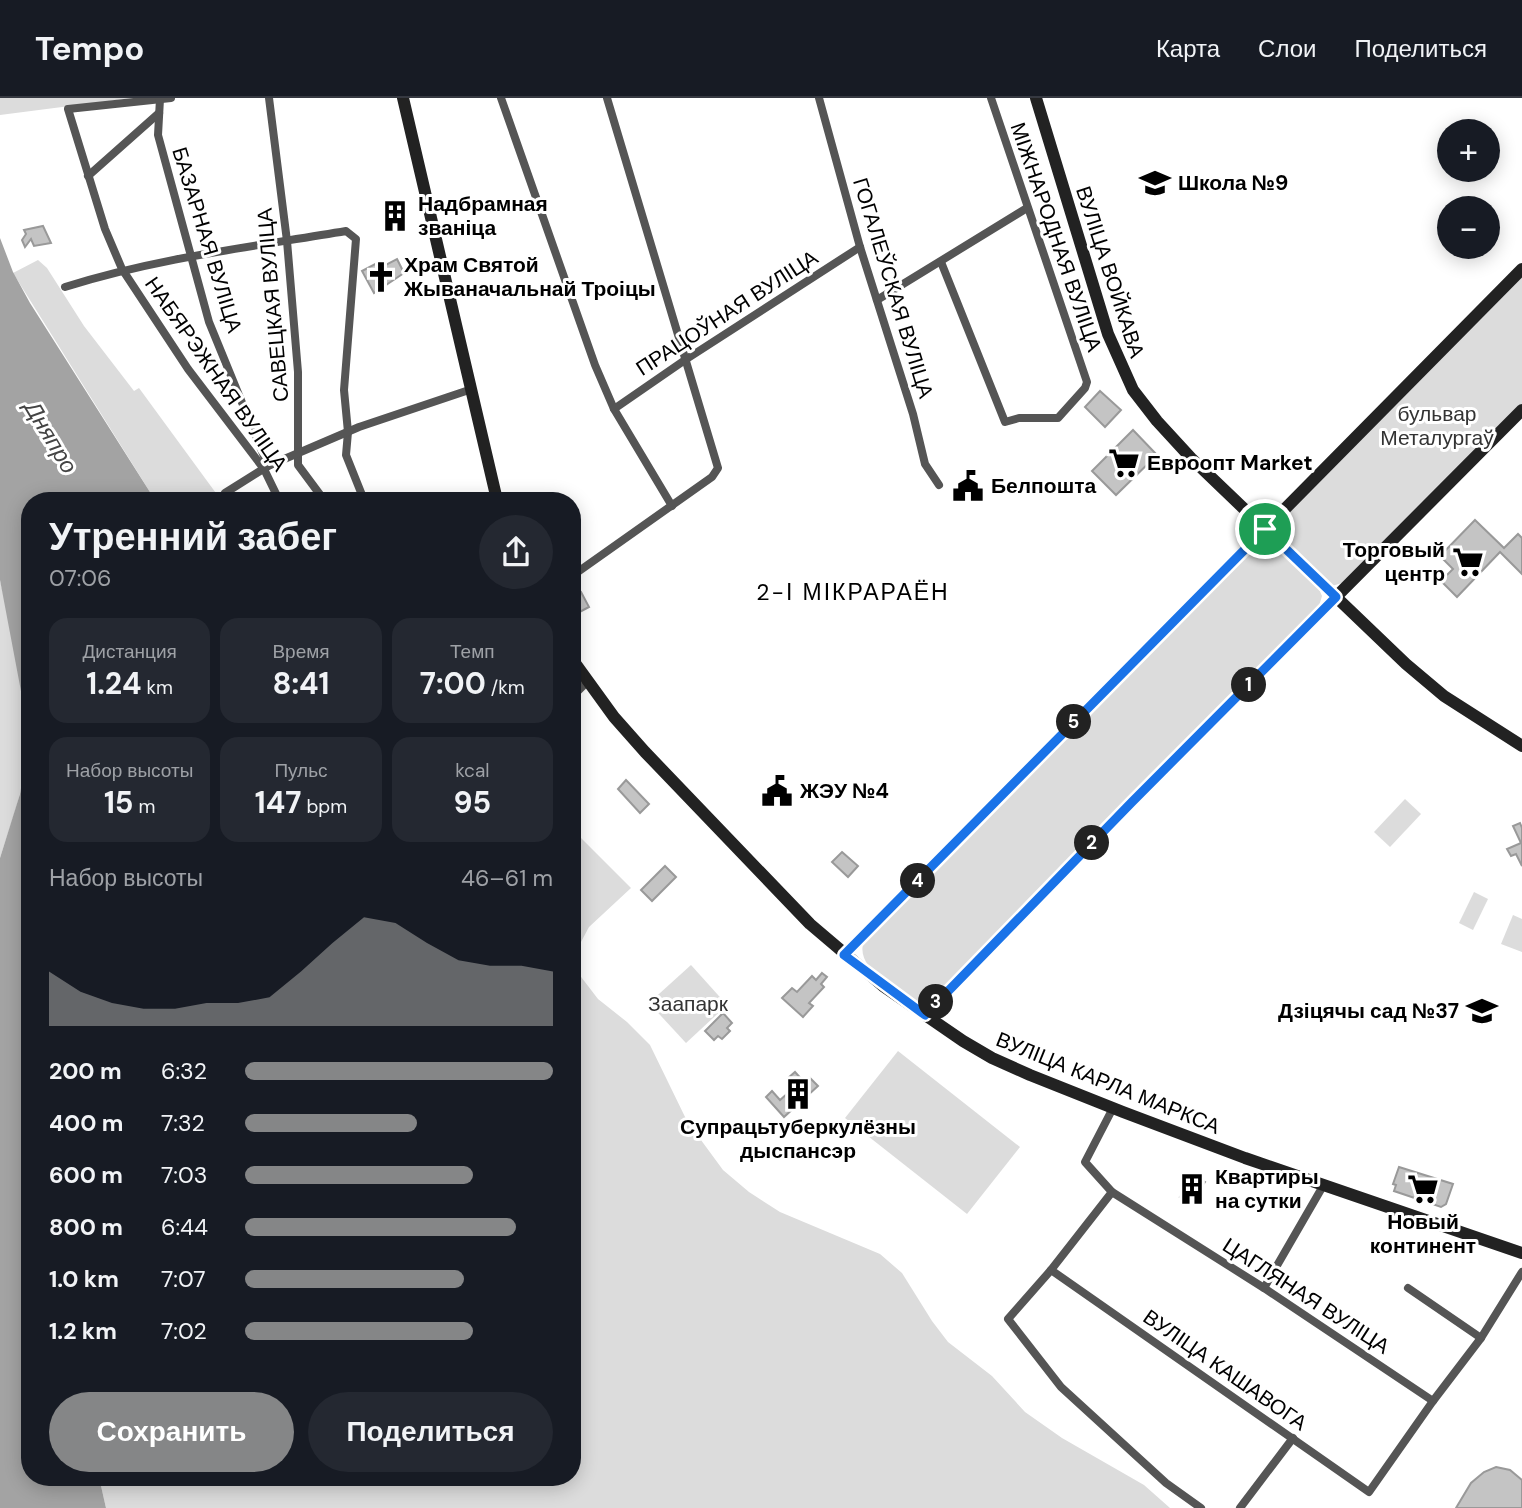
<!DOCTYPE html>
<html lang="ru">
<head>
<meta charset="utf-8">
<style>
	body { margin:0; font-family:"DM Sans",sans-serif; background:#242831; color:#f1f3f6; height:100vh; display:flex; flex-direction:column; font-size:26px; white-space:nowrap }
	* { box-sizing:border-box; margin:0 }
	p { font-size:23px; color:#9ea1a6 }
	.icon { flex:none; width:38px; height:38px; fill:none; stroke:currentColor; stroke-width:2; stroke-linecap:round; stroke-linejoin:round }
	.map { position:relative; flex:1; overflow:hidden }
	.drawer { position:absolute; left:21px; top:394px; width:560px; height:994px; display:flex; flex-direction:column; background:#171b24; border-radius:28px; box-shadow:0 4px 18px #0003 }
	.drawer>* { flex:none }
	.controls { position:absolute; left:1437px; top:21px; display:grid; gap:14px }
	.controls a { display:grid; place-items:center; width:63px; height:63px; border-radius:50%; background:#171b24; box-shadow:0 4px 18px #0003; font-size:35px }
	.pin { position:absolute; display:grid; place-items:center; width:60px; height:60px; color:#fff; margin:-30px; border:4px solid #fff; border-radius:50%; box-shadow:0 2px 7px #0007 }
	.km { position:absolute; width:35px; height:35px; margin:-18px; border-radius:50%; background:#222; color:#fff; font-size:19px; line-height:35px; text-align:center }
	.round { display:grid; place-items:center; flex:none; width:74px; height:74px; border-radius:37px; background:#242831 }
	.summary { display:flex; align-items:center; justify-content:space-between; height:119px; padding:0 28px }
	h1 { font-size:38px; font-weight:700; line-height:52px }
	.figures { display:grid; grid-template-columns:repeat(3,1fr); gap:10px; height:119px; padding:7px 28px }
	.figures div { display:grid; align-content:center; border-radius:18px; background:#242831; text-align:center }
	.figures b { font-size:30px; font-weight:700 }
	.figures small { font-size:19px; font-weight:400 }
	.figures p { font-size:19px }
	.chart { height:196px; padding:14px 28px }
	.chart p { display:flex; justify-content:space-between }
	.chart svg { width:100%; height:126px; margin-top:7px; fill:#858687; opacity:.7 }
	.button { display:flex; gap:14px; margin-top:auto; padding:14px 28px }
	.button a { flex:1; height:80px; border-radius:42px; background:#858687; color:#fff; font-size:28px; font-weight:700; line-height:80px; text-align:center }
	.button a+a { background:#242831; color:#f1f3f6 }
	ul { padding:0 28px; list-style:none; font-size:23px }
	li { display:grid; grid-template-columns:112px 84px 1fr; align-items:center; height:52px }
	li i { height:18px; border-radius:9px; background:#858687 }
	header { display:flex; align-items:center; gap:42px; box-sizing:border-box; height:98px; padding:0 35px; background:#171b24; border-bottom:2px solid #363941 }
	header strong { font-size:33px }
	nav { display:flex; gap:38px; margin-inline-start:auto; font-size:24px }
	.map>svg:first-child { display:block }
	.green { fill:#dcdcdc }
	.water { fill:#a3a3a3 }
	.building { fill:#c4c4c4; stroke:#999; stroke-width:2 }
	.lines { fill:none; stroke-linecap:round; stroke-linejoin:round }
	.minor { stroke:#555; stroke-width:8 }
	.secondary { stroke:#222; stroke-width:12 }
	.route-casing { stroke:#fff; stroke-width:14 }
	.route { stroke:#1a73e8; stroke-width:9 }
	.labels { text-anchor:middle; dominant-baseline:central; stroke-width:6; stroke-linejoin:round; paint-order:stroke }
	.poi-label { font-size:21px; font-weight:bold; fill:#000; stroke:#fff; text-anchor:start }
	.street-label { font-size:21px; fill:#000; stroke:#fff }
	.park-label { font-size:21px; fill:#333; stroke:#fff }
	.water-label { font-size:23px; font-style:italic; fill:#444; stroke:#fff }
	.neighbourhood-label { font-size:23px; letter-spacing:2px; fill:#000; stroke:#fff }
</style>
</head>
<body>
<header>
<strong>Tempo</strong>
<nav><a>Карта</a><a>Слои</a><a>Поделиться</a></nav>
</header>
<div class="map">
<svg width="1522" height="1410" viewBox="0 0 1522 1410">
	<rect width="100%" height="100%" fill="#fff"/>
	<g class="green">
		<polygon points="0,0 132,0 0,17"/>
		<polygon points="38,162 47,170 84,228 134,293 139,290 221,402 155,402 13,175"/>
		<polygon points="1522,178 1522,306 1345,484 1332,488 1281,440 1279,431 1281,422"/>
		<path d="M1265 445 1276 448 1319 491 1322 498 1319 508 932 902 916 903C898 891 857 872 863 846L1255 448Z"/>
		<path d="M0 482C13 540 32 602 26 662 23 695 10 728 0 760Z"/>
		<polygon points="1405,701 1421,716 1390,749 1374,734"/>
		<polygon points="581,740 631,790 589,829 574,857 575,871 598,901 627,924 650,947 687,1023 723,1072 749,1094 780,1114 880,1156 902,1175 932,1223 948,1244 992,1278 1025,1314 1062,1340 1144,1387 1170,1410 106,1410 99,1379 572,1379 572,748"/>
		<polygon points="1474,794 1488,801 1473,832 1459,825"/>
		<polygon points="1513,817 1522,821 1522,854 1501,846"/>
		<polygon points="691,867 727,907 686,945 649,905"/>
		<polygon points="898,953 1020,1049 967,1116 845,1020"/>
	</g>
	<polygon class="water" points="0,140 13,174 30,205 155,402 30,402 30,1379 99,1379 106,1410 0,1410 0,760 20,696 26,662 27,625 0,482"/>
	<g class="building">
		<polygon points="43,128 51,145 34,148 31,141 25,149 22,142 26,136 24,132"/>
		<polygon points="397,161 404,175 374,195 362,173 377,165 380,170"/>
		<polygon points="1100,293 1121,312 1105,329 1085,309"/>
		<polygon points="1133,332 1157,357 1116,397 1092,373"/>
		<polygon points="1475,422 1504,450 1518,436 1522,440 1522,476 1500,454 1457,499 1441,483 1453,471 1440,458"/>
		<polygon points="581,494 589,509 572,518 572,498"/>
		<polygon points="626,682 649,706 640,715 618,691"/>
		<polygon points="1520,725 1522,730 1522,768 1516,756 1511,758 1507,751 1521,745 1513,728"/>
		<polygon points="842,754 858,768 848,779 832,764"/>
		<polygon points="665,768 676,779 652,803 641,792"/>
		<polygon points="822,875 827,879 821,886 824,889 809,905 813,908 803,919 782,900 792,890 797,894 812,878 816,882"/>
		<polygon points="723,915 732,925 727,930 730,933 722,941 718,938 714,942 705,933"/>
		<polygon points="795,974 805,985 810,980 818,988 784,1019 766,999 772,993 780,1002 796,988 788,980"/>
		<polygon points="1399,1069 1453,1086 1446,1106 1441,1109 1394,1093 1396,1087 1393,1086"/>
		<polygon points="1195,1077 1205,1084 1190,1105 1180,1099"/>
		<polygon points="1496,1369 1510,1372 1522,1382 1522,1410 1456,1410 1471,1385 1484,1374"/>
	</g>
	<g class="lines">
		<g class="minor">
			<polyline points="171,0 68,11 105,131 122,171 188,271 264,371 279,402"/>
			<polyline points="269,0 287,143 298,274 298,367 324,402"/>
			<polyline points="501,0 595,267 614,311 672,408"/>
			<polyline points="819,0 860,149 913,316 925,366 939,387"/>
			<polyline points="160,1 158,37 209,224 268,368"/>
			<polyline points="88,78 159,15"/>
			<polyline points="941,164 1005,324 1019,320 1058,320 1085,290 1087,284 991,0"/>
			<path d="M65 189C157 160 251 149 346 133L356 141 344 292 348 334 346 357 364 402"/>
			<polyline points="877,202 1027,110"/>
			<polyline points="614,311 685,262 860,149"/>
			<polyline points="225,395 268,368 359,329 469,292"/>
			<polyline points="572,478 712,379 718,370 607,0"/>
			<polyline points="572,599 587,584"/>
			<polyline points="1113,1010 1085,1064 1112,1094 1264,1190 1433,1303 1481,1240 1522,1174"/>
			<polyline points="1112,1094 1051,1172 1369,1394 1433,1303"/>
			<polyline points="1051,1172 1008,1221 1061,1289 1166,1385 1201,1410"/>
			<polyline points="1264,1190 1323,1088"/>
			<polyline points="1408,1190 1481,1240"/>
			<polyline points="1240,1410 1293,1340"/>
		</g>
		<g class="secondary">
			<polyline points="403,0 497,402"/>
			<polyline points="1036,0 1108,236 1133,292 1157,323 1191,360 1406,566 1444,598 1522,648"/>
			<polyline points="572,561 614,619 645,654 810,826 883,888 963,943 992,960 1030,977 1123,1014 1245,1060 1522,1155"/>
			<polyline points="844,857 1522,171"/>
			<polyline points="925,917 1132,704 1522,312"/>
		</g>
	</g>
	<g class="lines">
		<defs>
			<polygon id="route" points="1265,431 1336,499 1132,704 925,917 844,857"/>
		</defs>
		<use href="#route" class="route-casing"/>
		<use href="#route" class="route"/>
	</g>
	<defs>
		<symbol id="school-bare" viewBox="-9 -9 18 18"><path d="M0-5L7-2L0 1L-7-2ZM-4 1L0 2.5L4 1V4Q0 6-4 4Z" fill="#000" stroke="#fff" stroke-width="2.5" paint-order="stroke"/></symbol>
		<symbol id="building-bare" viewBox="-9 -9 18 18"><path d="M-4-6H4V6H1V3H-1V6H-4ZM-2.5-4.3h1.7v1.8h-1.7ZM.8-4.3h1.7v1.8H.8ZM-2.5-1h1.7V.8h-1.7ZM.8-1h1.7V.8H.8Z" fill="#000" stroke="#fff" stroke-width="2.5" paint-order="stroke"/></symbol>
		<symbol id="church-bare" viewBox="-9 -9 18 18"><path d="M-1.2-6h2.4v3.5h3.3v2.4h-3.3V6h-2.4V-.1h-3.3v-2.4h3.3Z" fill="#000" stroke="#fff" stroke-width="2.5" paint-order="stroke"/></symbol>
		<symbol id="supermarket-bare" viewBox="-9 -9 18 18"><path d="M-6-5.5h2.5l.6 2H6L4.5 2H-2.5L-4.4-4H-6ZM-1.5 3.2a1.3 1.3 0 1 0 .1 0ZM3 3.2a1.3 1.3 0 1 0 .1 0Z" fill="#000" stroke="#fff" stroke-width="2.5" paint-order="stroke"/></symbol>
		<symbol id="civic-bare" viewBox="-9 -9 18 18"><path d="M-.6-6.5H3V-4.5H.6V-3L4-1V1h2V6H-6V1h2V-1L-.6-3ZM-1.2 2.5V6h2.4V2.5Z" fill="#000" stroke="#fff" stroke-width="2.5" paint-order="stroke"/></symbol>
	</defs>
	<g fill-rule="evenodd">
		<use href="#school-bare" x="1133" y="63" width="44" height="44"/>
		<use href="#building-bare" x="373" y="96" width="44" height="44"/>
		<use href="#church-bare" x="359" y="157" width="44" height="44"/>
		<use href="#supermarket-bare" x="1102" y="343" width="44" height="44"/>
		<use href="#civic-bare" x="946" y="366" width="44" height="44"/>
		<use href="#supermarket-bare" x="1446" y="442" width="44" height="44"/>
		<use href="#civic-bare" x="755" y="671" width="44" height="44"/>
		<use href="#school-bare" x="1460" y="891" width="44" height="44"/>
		<use href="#building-bare" x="776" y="974" width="44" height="44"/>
		<use href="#building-bare" x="1170" y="1069" width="44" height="44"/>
		<use href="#supermarket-bare" x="1401" y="1069" width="44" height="44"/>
	</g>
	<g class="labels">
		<g class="poi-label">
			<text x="1178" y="85">Школа №9</text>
			<text x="418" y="106">Надбрамная<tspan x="418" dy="24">званіца</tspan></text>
			<text x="404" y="167">Храм Святой<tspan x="404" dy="24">Жываначальнай Троіцы</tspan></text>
			<text x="1147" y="365">Евроопт Market</text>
			<text x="991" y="388">Белпошта</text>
			<text x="1445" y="452" text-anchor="end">Торговый<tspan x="1445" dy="24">центр</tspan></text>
			<text x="800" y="693">ЖЭУ №4</text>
			<text x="1459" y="913" text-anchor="end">Дзіцячы сад №37</text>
			<text x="798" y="1029" text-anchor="middle">Супрацьтуберкулёзны<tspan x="798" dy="24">дыспансэр</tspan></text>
			<text x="1215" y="1079">Квартиры<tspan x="1215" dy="24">на сутки</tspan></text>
			<text x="1423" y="1124" text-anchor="middle">Новый<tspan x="1423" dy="24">континент</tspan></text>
		</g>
		<g class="street-label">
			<text transform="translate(1056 139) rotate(71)">МІЖНАРОДНАЯ ВУЛІЦА</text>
			<text transform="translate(207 142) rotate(73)">БАЗАРНАЯ ВУЛІЦА</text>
			<text transform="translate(1110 174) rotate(72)">ВУЛІЦА ВОЙКАВА</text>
			<text transform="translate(893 190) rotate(73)">ГОГАЛЕЎСКАЯ ВУЛІЦА</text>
			<text transform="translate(273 207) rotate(-95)">САВЕЦКАЯ ВУЛІЦА</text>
			<text transform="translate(727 215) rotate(-33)">ПРАЦОЎНАЯ ВУЛІЦА</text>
			<text transform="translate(216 276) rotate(55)">НАБЯРЭЖНАЯ ВУЛІЦА</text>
			<text transform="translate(1108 985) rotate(22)">ВУЛІЦА КАРЛА МАРКСА</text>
			<text transform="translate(1306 1198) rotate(33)">ЦАГЛЯНАЯ ВУЛІЦА</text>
			<text transform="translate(1225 1272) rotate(35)">ВУЛІЦА КАШАВОГА</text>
		</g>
		<g class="park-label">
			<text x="1437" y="316">бульвар<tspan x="1437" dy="24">Металургаў</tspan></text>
			<text x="688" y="906">Заапарк</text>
		</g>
		<g class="water-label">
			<text transform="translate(51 339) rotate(59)">Дняпро</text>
		</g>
		<g class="neighbourhood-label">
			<text x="853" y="494">2-І МІКРАРАЁН</text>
		</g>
	</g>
</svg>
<div class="controls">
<a>+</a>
<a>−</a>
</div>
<div class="pin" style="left:1265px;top:431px;background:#1e9e55"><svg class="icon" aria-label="arrive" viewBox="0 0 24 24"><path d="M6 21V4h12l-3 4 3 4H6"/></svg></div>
<b class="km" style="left:1249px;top:587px">1</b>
<b class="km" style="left:1092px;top:745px">2</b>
<b class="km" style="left:936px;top:904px">3</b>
<b class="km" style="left:918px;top:783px">4</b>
<b class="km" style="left:1074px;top:624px">5</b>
<section class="drawer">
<div class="summary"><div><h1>Утренний забег</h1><p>07:06</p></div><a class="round"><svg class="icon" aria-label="share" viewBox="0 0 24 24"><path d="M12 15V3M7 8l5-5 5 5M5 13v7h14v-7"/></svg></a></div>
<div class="figures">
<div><p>Дистанция</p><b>1.24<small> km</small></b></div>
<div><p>Время</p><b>8:41</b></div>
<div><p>Темп</p><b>7:00<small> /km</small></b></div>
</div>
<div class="figures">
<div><p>Набор высоты</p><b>15<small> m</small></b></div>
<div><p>Пульс</p><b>147<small> bpm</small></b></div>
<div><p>kcal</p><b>95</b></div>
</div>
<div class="chart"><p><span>Набор высоты</span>46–61 m</p>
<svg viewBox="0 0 160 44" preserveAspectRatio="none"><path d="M0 44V25L10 32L20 36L30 38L40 38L50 36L60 36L70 34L80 25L90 15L100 6L110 8L120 15L130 21L140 23L150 23L160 25V44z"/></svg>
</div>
<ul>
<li><b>200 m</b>6:32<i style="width:100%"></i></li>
<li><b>400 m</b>7:32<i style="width:56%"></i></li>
<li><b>600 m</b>7:03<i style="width:74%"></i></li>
<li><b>800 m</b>6:44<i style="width:88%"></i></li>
<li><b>1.0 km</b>7:07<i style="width:71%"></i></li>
<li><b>1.2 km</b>7:02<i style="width:74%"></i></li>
</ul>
<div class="button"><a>Сохранить</a><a>Поделиться</a></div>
</section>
</div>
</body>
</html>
